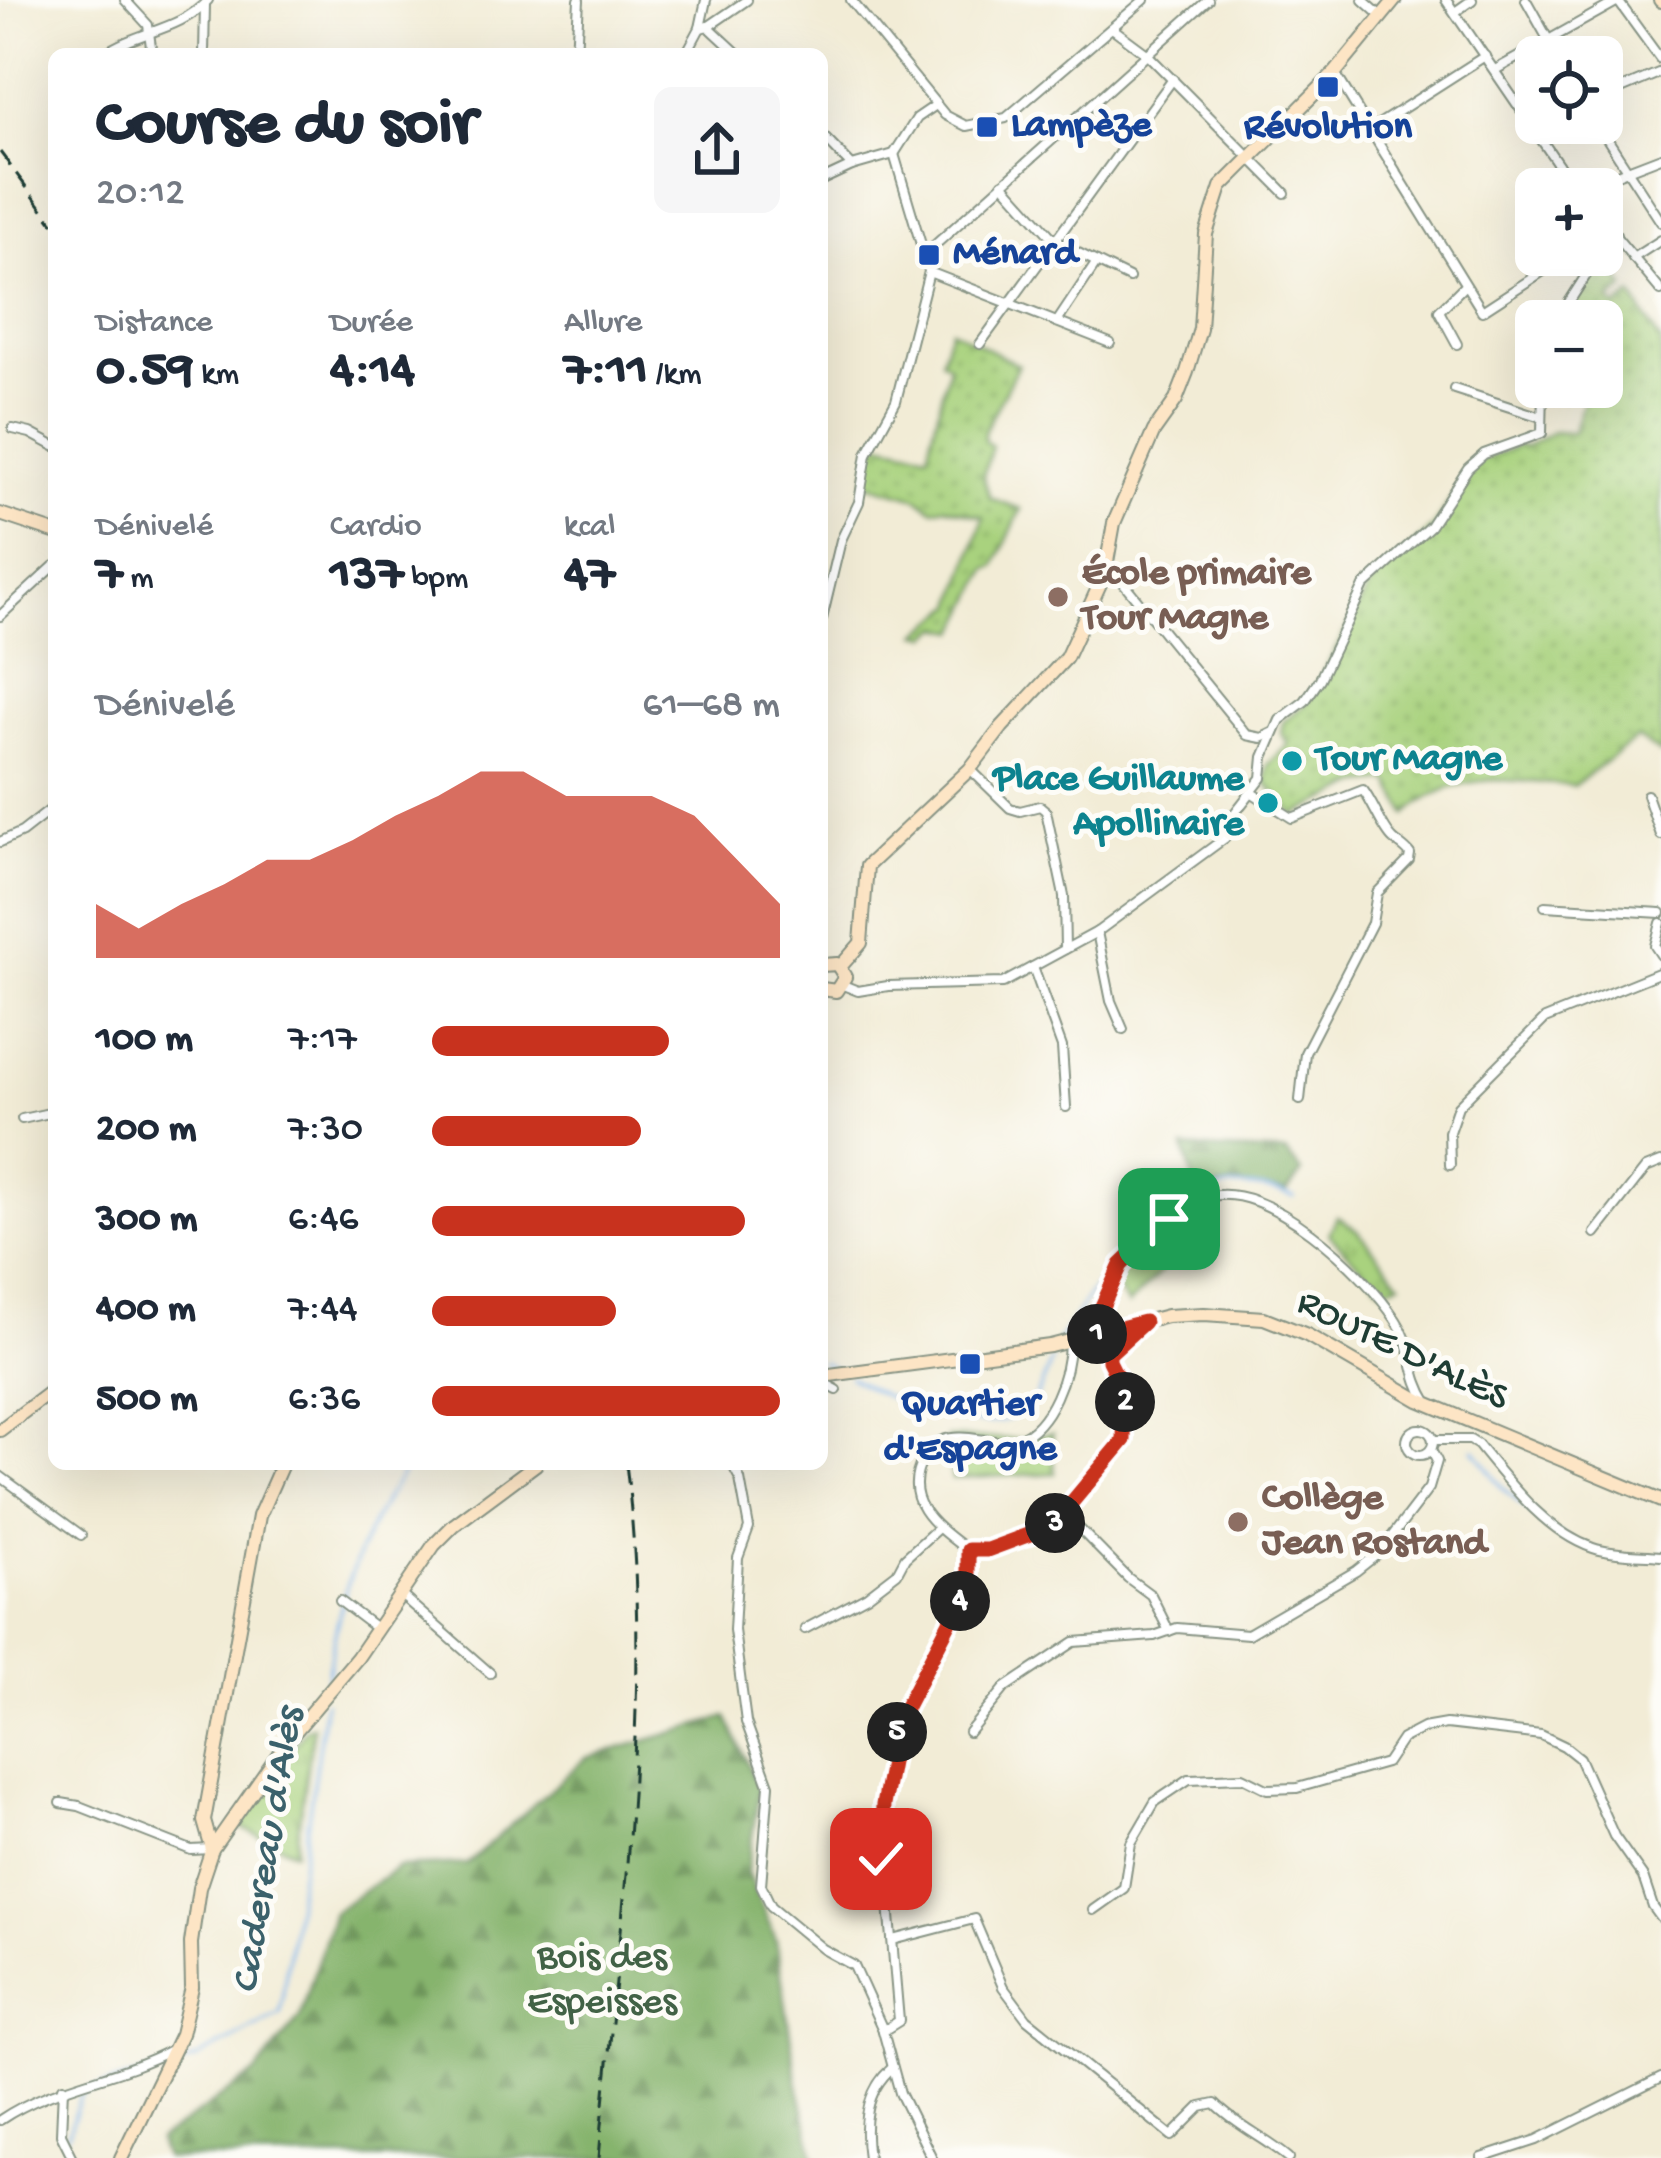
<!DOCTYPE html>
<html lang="fr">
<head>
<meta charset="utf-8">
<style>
	body { margin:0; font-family:"Gochi Hand",sans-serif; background:#f6f6f7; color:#1f2937; height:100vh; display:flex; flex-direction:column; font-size:45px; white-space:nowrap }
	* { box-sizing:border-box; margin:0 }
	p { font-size:39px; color:#747a83 }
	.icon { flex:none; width:66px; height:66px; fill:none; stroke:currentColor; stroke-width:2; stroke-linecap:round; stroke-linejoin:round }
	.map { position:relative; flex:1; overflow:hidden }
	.side { position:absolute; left:48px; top:48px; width:780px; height:1422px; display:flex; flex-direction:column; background:#fff; border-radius:18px; box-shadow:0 12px 48px #0002 }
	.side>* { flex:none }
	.buttons { position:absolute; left:1515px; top:36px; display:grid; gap:24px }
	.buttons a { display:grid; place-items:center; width:108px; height:108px; border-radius:18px; background:#fff; box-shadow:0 12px 48px #0002; font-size:60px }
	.pin { position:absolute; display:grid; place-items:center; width:102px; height:102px; color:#fff; margin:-51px; border-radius:24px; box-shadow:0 6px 18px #0006 }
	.km { position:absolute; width:60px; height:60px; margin:-30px; border-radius:50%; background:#222; color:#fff; font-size:33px; line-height:60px; text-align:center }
	.round { display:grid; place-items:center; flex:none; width:126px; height:126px; border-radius:18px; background:#f6f6f7 }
	.headline { display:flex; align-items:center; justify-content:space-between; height:204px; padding:0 48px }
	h1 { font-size:66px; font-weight:800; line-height:90px }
	.stats { display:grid; grid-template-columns:repeat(3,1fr); gap:18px; height:204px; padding:12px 48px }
	.stats div { display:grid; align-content:center }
	.stats b { font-size:51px; font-weight:800 }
	.stats small { font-size:33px; font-weight:400 }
	.stats p { font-size:33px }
	.chart { height:336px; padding:24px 48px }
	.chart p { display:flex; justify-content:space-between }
	.chart svg { width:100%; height:216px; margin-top:12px; fill:#c8321e; opacity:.7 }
	ul { padding:0 48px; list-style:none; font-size:39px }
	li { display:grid; grid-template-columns:192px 144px 1fr; align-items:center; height:90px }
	li i { height:30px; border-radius:15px; background:#c8321e }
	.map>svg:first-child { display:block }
	.grass { fill:url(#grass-tufts); stroke:#648859; stroke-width:3 }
	.forest { fill:url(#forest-firs); stroke:#527850; stroke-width:3 }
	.park { fill:url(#park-dots); stroke:#648859; stroke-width:3 }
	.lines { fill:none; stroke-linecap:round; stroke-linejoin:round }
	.stream { stroke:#7cb4ec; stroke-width:3 }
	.street-casing { stroke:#889485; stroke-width:12 }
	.secondary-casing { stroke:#889485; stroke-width:16 }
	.street { stroke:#fff; stroke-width:8 }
	.secondary { stroke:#fde5c5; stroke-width:12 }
	.rail { stroke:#1f3d34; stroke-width:3; stroke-dasharray:18 9; stroke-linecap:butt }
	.route-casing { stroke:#fff; stroke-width:24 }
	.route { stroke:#c8321e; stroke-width:15 }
	.transit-dot { fill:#1a4fb4; stroke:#fdfcf7; stroke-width:4.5 }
	.education-dot { fill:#8d6e63; stroke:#fdfcf7; stroke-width:4.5 }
	.culture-dot { fill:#0f9aa8; stroke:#fdfcf7; stroke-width:4.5 }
	.labels { text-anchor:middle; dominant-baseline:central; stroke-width:10; stroke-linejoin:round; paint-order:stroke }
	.transit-label { font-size:39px; font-weight:bold; fill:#164399; stroke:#fdfcf7; text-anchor:start }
	.education-label { font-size:39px; font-weight:bold; fill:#785e54; stroke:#fdfcf7; text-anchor:start }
	.culture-label { font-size:39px; font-weight:bold; fill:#0d838f; stroke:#fdfcf7; text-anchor:start }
	.street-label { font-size:39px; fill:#1f3d34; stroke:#fdfcf7 }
	.park-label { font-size:39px; fill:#426246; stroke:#fdfcf7 }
	.water-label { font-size:42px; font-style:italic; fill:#3b616b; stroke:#fdfcf7 }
</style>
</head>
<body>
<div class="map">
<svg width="1661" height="2158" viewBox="0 0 1661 2158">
	<defs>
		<pattern id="grass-tufts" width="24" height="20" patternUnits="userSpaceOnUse" patternTransform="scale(3)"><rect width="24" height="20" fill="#a9d27e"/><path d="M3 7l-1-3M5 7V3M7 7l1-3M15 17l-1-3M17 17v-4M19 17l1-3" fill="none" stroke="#91b56e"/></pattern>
		<pattern id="forest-firs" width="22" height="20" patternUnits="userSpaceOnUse" patternTransform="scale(3)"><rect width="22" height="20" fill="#86b46d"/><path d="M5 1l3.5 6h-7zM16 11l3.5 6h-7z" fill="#6d945a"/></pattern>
		<pattern id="park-dots" width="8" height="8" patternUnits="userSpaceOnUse" patternTransform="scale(3)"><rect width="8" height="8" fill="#a9d27e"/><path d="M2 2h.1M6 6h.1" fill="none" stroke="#91b56e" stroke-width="1.8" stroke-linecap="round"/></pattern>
	</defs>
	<rect width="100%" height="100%" fill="#fdfcf7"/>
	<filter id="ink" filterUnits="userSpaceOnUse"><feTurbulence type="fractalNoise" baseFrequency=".00833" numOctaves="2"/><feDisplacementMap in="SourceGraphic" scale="24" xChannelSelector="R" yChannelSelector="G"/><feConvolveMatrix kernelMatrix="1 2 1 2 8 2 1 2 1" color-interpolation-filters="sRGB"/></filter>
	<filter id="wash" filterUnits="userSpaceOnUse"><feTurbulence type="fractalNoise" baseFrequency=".004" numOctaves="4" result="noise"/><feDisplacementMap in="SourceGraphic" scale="48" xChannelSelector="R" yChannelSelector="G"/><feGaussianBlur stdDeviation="2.7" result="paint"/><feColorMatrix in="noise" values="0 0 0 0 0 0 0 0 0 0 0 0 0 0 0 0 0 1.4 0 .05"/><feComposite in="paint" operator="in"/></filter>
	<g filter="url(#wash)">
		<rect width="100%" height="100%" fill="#f2ecd6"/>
		<g class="grass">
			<polygon points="1337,1216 1358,1231 1400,1282 1383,1289 1329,1234"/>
			<polygon points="1158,1235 1174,1258 1128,1305 1114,1284 1138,1251"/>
			<polygon points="1052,1434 1055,1473 952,1479 947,1438 1017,1439"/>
			<polygon points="313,1726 295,1851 239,1827 306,1728"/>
		</g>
		<g class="forest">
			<polygon points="1184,1148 1286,1153 1302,1172 1287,1192 1238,1185 1196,1191"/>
			<polygon points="727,1717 759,1790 747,1872 776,1940 797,2080 815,2158 164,2158 158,2141 255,2074 300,2017 333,1912 398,1867 467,1864 586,1758"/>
		</g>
		<g class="park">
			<path d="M1599 258 1606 271 1611 267 1625 288 1610 301 1617 308 1632 295 1661 344V754L1637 738 1573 786C1513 780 1455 769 1407 814L1390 781 1361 784 1295 815 1266 782 1268 765 1289 744 1281 733 1283 722 1307 703 1372 582 1433 527 1470 471 1480 461 1520 445 1523 448 1553 432 1573 433 1587 391 1543 395 1545 387H1602V321H1559Z"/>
			<polygon points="951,329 1018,365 984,432 984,441 992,446 983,476 990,498 1021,509 995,567 988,569 958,631 940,627 929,636 919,634 955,605 984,517 945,506 933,509 918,498 865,483 875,442 928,453 949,365 941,359"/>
		</g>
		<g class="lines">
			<g class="stream">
				<path d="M1203 1195C1234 1181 1264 1187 1294 1197"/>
				<polyline points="1059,1340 1101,1278 1141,1236 1179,1207"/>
				<polyline points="822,1362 836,1369"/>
				<path d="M850 1377C888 1401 987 1444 1026 1409 1039 1398 1045 1376 1052 1360"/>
				<polyline points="1474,1449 1503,1489 1533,1513"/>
				<polyline points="1559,1535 1569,1543"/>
				<path d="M326 1687C336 1606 359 1530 409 1464"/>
				<polyline points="173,2066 196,2059 280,2013 325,1702"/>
				<polyline points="67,2136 80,2097 90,2090 158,2070"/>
			</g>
		</g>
	</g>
	<g filter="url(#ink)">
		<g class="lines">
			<defs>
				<g id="street">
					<polyline points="125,0 148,25 152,54"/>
					<polyline points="851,0 945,115 966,126 1006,118 1144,0"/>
					<polyline points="1363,0 1381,16"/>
					<polyline points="1446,0 1575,189"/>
					<polyline points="1526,0 1558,57"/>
					<polyline points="1618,1 1661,60"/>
					<polyline points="1455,12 1472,0"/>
					<polyline points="709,26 747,0"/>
					<polyline points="700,28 708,26 738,54"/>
					<polyline points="1112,28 1147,54 1285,193"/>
					<path d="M104 54C137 31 180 31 208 0"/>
					<polyline points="204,54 205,4"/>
					<polyline points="576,54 579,0"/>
					<polyline points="686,54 700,28 706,0"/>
					<polyline points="1495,70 1618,1"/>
					<polyline points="1335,73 1482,311 1568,255"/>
					<polyline points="1602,97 1661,72"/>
					<polyline points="1597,123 1661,222"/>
					<polyline points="1368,131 1485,56"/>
					<polyline points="822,135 852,166"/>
					<polyline points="894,154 928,268"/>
					<polyline points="822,180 852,166 894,154 917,118 936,105"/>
					<polyline points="1003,183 1056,242 1129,278"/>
					<polyline points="1578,189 1661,157"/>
					<polyline points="1602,220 1661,291"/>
					<polyline points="1602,252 1616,235"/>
					<polyline points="1633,258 1661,240"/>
					<polyline points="929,272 1110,343"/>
					<polyline points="1557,321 1599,255"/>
					<polyline points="1057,322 1097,262"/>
					<polyline points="980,344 1173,79"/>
					<polyline points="1457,344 1439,311 1464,286"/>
					<polyline points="1454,389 1541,417"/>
					<polyline points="13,429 30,433 54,446"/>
					<polyline points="1106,573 1122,581 1247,735 1262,738 1272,733"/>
					<polyline points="0,616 54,566"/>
					<polyline points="822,619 841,540 859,502 867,454 896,401 936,244 1208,0"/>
					<polyline points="970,769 1010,808 1020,811 1040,806 1046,811 1064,896 1065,949"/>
					<path d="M1251 792 1292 818 1363 790C1373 803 1383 830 1393 839 1398 844 1405 847 1410 854L1409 860 1377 893 1372 923 1305 1053 1300 1100"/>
					<polyline points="1647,795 1661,835"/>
					<polyline points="0,842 22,832 54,807"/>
					<polyline points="1545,906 1661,913"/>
					<polyline points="1661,923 1655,946 1661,955"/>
					<polyline points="1097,932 1111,1001 1123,1029"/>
					<polyline points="1033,967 1062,1047 1066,1107"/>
					<polyline points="843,985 858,991 888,986 1003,983 1097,932 1225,838 1234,814 1262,778 1264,757 1280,720 1305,701 1320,679 1364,586 1430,526 1468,468 1484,454 1542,433 1543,387"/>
					<polyline points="22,1119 54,1112"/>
					<polyline points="1450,1165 1449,1132 1458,1106 1545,1019 1661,972"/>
					<polyline points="1595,1233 1646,1168 1661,1162"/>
					<path d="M1094 1334C1093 1297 1127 1258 1152 1234 1167 1220 1185 1205 1205 1198 1265 1176 1366 1274 1396 1320 1415 1348 1409 1374 1428 1403"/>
					<polyline points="822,1382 837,1390"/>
					<circle cx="1420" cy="1442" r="13"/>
					<path d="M1433 1440H1470L1478 1445C1509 1483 1546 1532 1593 1548 1614 1555 1639 1554 1661 1556"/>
					<polyline points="732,1464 740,1479 749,1528 738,1558 734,1630 746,1722 769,1785 761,1885 771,1906 823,1949 854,1966 883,2030"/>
					<polyline points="0,1476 81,1535"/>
					<polyline points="1065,1514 1128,1578 1151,1595 1169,1631"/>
					<path d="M967 1550C937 1527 900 1502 923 1459 928 1451 934 1443 943 1440 966 1432 996 1447 1018 1439 1051 1426 1069 1373 1069 1342"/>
					<polyline points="401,1595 490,1673"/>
					<polyline points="340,1601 377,1629"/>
					<polyline points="805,1629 867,1596 897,1573 905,1558 938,1528"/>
					<polyline points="969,1732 1005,1688 1074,1642 1154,1636 1177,1628 1248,1634 1356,1571 1380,1552 1429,1488 1437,1461 1431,1450"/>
					<polyline points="61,1803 79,1806 191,1850 211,1849"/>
					<polyline points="1093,1910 1124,1888 1131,1843 1155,1802 1189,1779 1243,1777 1267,1789 1297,1788 1386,1763 1402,1739 1423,1728 1446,1724 1541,1735 1564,1746 1579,1758 1614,1836 1643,1877 1653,1907 1661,1918"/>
					<path d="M893 1940 974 1919 1003 1987 1027 2019 1172 2136 1201 2107 1215 2104C1238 2127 1264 2137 1289 2158"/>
					<polyline points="63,2087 61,2134 73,2158"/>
					<path d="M0 2120C53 2084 116 2079 171 2050"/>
					<path d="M868 2158C863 2125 865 2091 892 2068"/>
					<polyline points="932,2158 900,2093 883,2031 899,2021 887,1880 881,1859 883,1805 899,1720 968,1587 967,1550 987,1550 1052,1526 1124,1440 1125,1393 1109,1361 1109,1354 1143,1323"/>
					<polyline points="1482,2158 1537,2140 1661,2078"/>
				</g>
				<g id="secondary">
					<polyline points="1660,0 1661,1"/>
					<polyline points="0,514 54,532"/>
					<polyline points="822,965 837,964 845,977 836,991 822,989"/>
					<polyline points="840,967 861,943 867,866 970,769 1002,727 1066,658 1105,573 1114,523 1154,431 1176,400 1187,372 1200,329 1206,234 1221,187 1335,73 1395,0"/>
					<polyline points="822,1376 1050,1346 1167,1316 1204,1314 1264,1318 1307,1335 1419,1400 1661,1501"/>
					<polyline points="0,1430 54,1389"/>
					<polyline points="212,1849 204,1821 259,1516 282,1464"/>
					<polyline points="121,2158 181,2034 192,1988 191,1943 199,1888 212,1849 291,1736 357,1658 434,1545 454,1525 536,1464"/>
				</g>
			</defs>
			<use href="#street" class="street-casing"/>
			<use href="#secondary" class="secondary-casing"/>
			<use href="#street" class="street"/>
			<use href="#secondary" class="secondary"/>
			<g class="rail">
				<polyline points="0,152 54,224"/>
				<path d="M599 2158C619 1928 655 1695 626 1464"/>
			</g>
		</g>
	</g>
	<g class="lines" filter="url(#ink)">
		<defs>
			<polyline id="route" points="881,1859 883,1805 899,1720 968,1587 968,1550 987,1550 1052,1526 1124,1440 1125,1393 1109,1361 1109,1354 1144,1322 1094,1335 1093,1326 1121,1265 1169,1219"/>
		</defs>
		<use href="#route" class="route-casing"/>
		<use href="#route" class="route"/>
	</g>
	<g class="transit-dot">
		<rect x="1316" y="75" width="24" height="24" rx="6"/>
		<rect x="975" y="115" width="24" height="24" rx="6"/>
		<rect x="917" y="243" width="24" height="24" rx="6"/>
		<rect x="958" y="1352" width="24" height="24" rx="6"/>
	</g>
	<g class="education-dot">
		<circle cx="1058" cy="597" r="12"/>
		<circle cx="1238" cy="1522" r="12"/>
	</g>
	<g class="culture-dot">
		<circle cx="1292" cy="761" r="12"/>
		<circle cx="1268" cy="803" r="12"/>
	</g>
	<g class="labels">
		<g class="transit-label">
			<text x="1011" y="127">Lampèze</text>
			<text x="1328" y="129" text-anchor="middle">Révolution</text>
			<text x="953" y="255">Ménard</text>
			<text x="970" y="1406" text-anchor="middle">Quartier<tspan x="970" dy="45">d'Espagne</tspan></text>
		</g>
		<g class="education-label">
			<text x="1082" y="575">École primaire<tspan x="1082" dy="45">Tour Magne</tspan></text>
			<text x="1262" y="1500">Collège<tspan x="1262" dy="45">Jean Rostand</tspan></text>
		</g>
		<g class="culture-label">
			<text x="1316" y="761">Tour Magne</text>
			<text x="1244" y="781" text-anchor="end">Place Guillaume<tspan x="1244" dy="45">Apollinaire</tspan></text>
		</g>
		<g class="street-label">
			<text transform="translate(1402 1352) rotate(26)">ROUTE D'ALÈS</text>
		</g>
		<g class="park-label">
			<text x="602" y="1959">Bois des<tspan x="602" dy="45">Espeisses</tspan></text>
		</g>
		<g class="water-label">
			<text transform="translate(270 1851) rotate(-81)">Cadereau d'Alès</text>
		</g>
	</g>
</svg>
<div class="buttons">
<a><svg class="icon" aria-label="locate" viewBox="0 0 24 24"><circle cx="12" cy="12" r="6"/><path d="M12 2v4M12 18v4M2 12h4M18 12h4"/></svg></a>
<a>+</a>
<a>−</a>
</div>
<div class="pin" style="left:1169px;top:1219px;background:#1e9e55"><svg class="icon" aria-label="arrive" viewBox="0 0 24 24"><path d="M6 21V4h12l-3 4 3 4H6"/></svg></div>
<div class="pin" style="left:881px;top:1859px;background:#d93025"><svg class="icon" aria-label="check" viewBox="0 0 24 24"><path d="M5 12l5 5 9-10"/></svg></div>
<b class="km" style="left:1097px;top:1334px">1</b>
<b class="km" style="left:1125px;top:1402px">2</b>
<b class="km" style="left:1055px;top:1523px">3</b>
<b class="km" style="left:960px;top:1601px">4</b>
<b class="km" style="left:897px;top:1732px">5</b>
<section class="side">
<div class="headline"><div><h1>Course du soir</h1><p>20:12</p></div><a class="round"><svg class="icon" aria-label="share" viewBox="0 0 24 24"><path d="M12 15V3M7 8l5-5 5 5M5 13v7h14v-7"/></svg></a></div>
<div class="stats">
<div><p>Distance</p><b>0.59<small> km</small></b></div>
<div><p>Durée</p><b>4:14</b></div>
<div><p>Allure</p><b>7:11<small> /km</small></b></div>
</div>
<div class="stats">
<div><p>Dénivelé</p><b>7<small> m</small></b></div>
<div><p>Cardio</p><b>137<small> bpm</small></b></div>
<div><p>kcal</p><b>47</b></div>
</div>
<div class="chart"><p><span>Dénivelé</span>61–68 m</p>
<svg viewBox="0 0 160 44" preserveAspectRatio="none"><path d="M0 44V33L10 38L20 33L30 29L40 24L50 24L60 20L70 15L80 11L90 6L100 6L110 11L120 11L130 11L140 15L150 24L160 33V44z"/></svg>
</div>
<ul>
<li><b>100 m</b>7:17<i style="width:68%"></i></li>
<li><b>200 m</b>7:30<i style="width:60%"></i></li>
<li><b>300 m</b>6:46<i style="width:90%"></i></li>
<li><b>400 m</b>7:44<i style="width:53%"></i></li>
<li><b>500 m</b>6:36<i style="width:100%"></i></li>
</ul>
</section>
</div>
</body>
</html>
